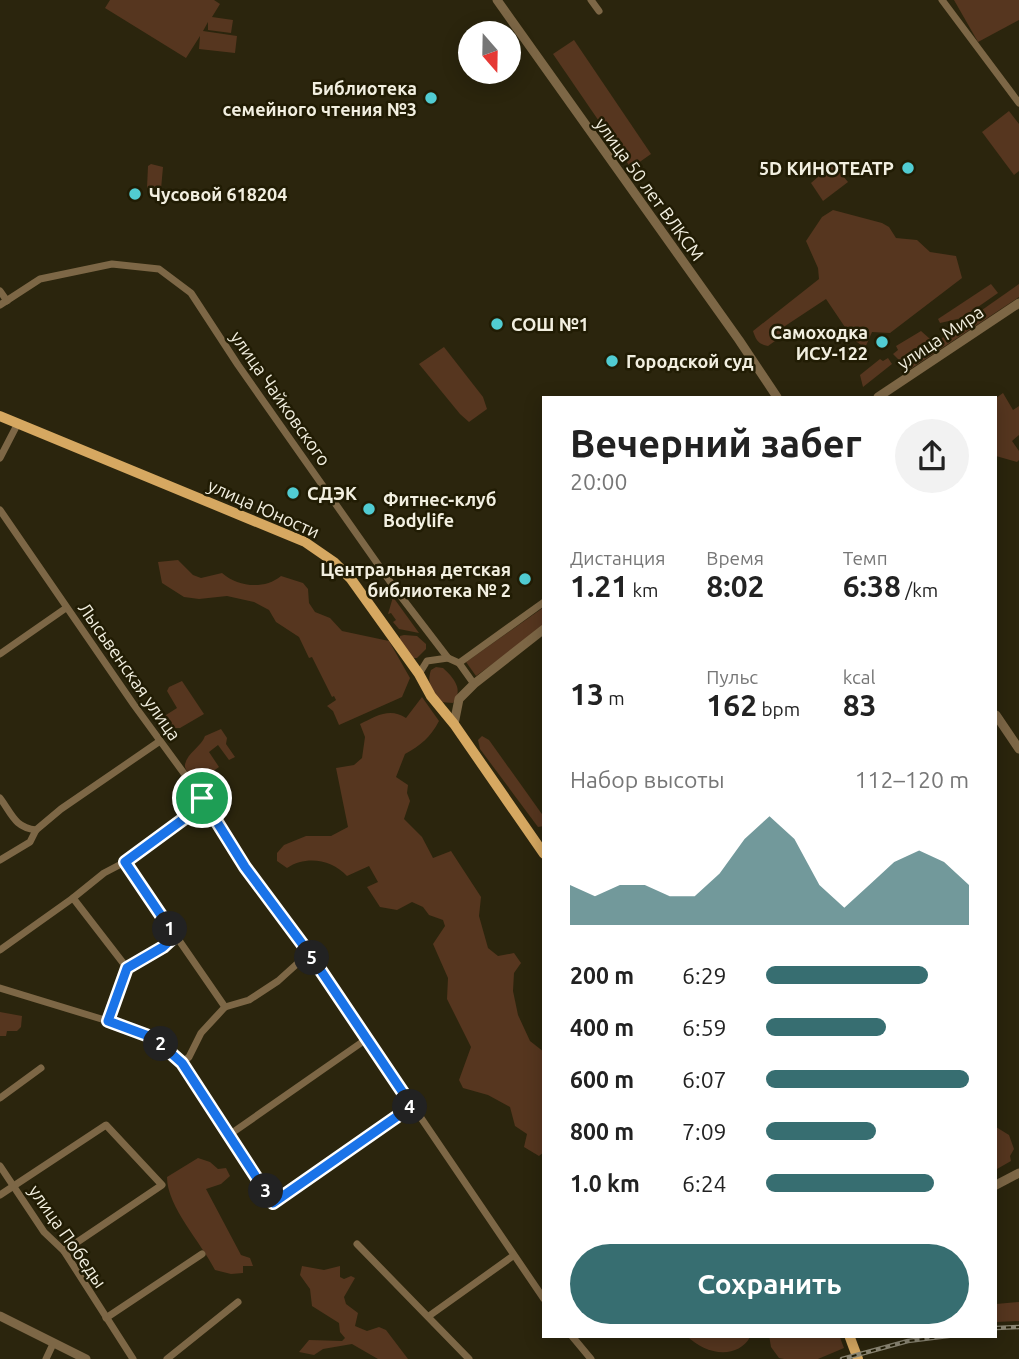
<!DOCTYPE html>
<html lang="ru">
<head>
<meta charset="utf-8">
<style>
	body { margin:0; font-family:Ubuntu,sans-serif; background:#f2f2f2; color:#222; height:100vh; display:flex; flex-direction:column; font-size:26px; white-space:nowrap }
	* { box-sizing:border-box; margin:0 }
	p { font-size:23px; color:#767676 }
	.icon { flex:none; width:38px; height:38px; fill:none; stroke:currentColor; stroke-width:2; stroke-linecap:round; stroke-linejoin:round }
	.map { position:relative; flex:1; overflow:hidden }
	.panel { position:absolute; left:542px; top:396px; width:455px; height:942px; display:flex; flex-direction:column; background:#fff; border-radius:0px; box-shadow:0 4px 18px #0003 }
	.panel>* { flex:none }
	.needle { width:46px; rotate:160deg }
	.controls { position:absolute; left:458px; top:21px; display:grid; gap:14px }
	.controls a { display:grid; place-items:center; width:63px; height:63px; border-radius:50%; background:#fff; box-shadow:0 4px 18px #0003; font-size:35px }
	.pin { position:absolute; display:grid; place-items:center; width:60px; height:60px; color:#fff; margin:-30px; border:4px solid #fff; border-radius:50%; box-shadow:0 2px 7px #0007 }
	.km { position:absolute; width:35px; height:35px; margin:-18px; border-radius:50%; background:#222; color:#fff; font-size:19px; line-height:35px; text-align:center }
	.round { display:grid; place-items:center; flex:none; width:74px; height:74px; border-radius:37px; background:#f2f2f2 }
	.headline { display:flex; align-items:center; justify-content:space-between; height:119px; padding:0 28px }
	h1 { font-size:38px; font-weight:700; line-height:52px }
	.figures { display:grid; grid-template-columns:repeat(3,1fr); gap:10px; height:119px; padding:7px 28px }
	.figures div { display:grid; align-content:center }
	.figures b { font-size:30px; font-weight:700 }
	.figures small { font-size:19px; font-weight:400 }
	.figures p { font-size:19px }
	.chart { height:196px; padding:14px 28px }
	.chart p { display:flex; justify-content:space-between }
	.chart svg { width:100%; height:126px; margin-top:7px; fill:#376e71; opacity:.7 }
	.primary-button { display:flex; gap:14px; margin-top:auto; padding:14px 28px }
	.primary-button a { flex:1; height:80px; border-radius:42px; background:#376e71; color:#fff; font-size:28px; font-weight:700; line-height:80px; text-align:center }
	ul { padding:0 28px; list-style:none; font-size:23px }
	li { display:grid; grid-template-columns:112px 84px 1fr; align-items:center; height:52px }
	li i { height:18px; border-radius:9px; background:#376e71 }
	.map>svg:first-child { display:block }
	.green { fill:#56361f }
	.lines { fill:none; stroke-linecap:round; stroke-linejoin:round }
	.minor { stroke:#7d6746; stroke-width:7 }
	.tertiary { stroke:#7d6746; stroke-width:9 }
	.primary { stroke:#d6a861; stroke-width:10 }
	.rail-casing { stroke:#8c8774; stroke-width:4.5 }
	.rail { stroke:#211c04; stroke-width:2; stroke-dasharray:5; stroke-linecap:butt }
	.route-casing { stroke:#fff; stroke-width:14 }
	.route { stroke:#1a73e8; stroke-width:9 }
	.poi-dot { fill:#51ccd2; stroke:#211c04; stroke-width:2.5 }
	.labels { text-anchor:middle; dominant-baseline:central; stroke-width:5; stroke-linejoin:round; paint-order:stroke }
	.poi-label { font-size:18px; font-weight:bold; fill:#f2efe0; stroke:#211c04; text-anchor:start }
	.street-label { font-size:18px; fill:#f2efe0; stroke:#211c04 }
</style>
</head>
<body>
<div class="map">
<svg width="1019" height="1359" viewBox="0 0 1019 1359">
	<rect width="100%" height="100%" fill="#2b250d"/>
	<g class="green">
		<polygon points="110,0 214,0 220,4 212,17 233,20 231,33 208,30 208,22 203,31 237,36 235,53 199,49 200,36 186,58 105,8"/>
		<polygon points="954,0 1019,0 1019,20 978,42"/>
		<polygon points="574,40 651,154 631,168 553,54"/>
		<polygon points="1009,111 1019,124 1019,171 1014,175 982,132"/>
		<polygon points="151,164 163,167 161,189 159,191 147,188 148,166"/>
		<polygon points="833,164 848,182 823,201 811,183"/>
		<path d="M833 210 882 223 889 227 896 238 917 240 930 252 956 256 962 278 890 333 872 332 865 348 853 339 826 299 779 330 782 336 768 346C758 344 756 340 753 331L819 279 818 268 806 241 822 217Z"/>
		<polygon points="991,284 998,293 962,318 940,323 938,319"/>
		<polygon points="1019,284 1019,297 906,372 902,366"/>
		<polygon points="921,331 930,339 899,360 893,354 898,350 896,346"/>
		<polygon points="444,347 483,397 487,409 469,422 460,414 419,364"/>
		<polygon points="888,358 892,364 863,387 860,375 880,359 883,361"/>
		<polygon points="1003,393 1013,410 1019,406 1019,435 1012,441 1019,451 1019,460 1017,462 996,456 996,398"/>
		<path d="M178 560 193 575 201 578 222 573C238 587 264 590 281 576L303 583 308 589 309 603 315 612 330 618 342 631 389 641 410 678 402 697 339 725 333 711 327 706 336 700 334 696 332 697 312 657 309 658 299 637 276 622 269 610 254 602 227 596 199 599 184 597 162 583 158 562Z"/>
		<polygon points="393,597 419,633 399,629 393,622 396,620 391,613 388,614"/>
		<polygon points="544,607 544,627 476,676 466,662"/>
		<polygon points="404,635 417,636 426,644 426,649 417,658 412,658 400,640 400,636"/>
		<path d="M436 667 443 668C454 678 464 690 453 703L440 702C433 691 426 684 431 670Z"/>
		<polygon points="182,681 204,714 180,728 174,728 169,724 166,715 177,708 167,691 169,687"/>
		<path d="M422 697 439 721C430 738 421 745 405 754L396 777 408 785 407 793 410 801 404 819 422 837 433 858 451 851 481 897 479 916 488 948 498 956 514 953 521 963 514 973 513 991 518 1015 530 1041 544 1052V1152L539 1156 524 1147 527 1134 515 1126 510 1107 488 1095 463 1088 459 1080 471 1047 447 999 448 978 433 944 445 926 443 920 429 915 423 907 412 902 397 910 380 907 367 887 378 882 369 866 347 876C332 860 307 855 287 868L277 861V853L284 845 306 836H331L348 827 336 768 354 765 362 758 365 737 360 724C376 716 390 707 406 718Z"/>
		<path d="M221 729 227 738 226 744 235 757 229 760 218 745 209 752 219 767 199 781 193 780C191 776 184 769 185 765 186 754 202 746 205 736Z"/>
		<polygon points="482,736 489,740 544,817 544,826 538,827 480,749 478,740"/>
		<polygon points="0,1012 22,1016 21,1027 17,1031 7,1031 6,1036 0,1036"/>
		<polygon points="996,1127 1009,1135 1014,1149 1010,1156 1011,1161 997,1169"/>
		<path d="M198 1158 210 1162 218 1169 226 1168 230 1176 221 1184 206 1189 241 1255 250 1258 253 1266H243V1273L231 1274 215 1270C201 1242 167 1207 167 1177Z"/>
		<polygon points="302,1266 324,1270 340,1266 340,1277 344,1279 351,1276 355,1278 344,1297 346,1304 358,1313 355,1326 367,1331 379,1327 386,1330 408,1359 378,1359 352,1344 323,1349 314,1355 299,1352 309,1340 342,1341 345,1338 340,1332 339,1323 312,1306 310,1289 300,1275"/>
		<polygon points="1019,1302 1019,1321 996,1322 996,1304"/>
		<path d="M686 1335H754L750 1337C738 1359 706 1356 686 1335Z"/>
		<polygon points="769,1335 839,1335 844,1348 818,1359 784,1359 779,1358 771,1347"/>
	</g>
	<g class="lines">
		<g class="minor">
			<polyline points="591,0 599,11"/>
			<polyline points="942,0 1019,103"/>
			<polyline points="0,291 7,301"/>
			<polyline points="0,305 40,279 112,264 159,269 191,293 238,365 396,590 448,658 459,663 474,684"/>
			<polyline points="0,458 17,425"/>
			<polyline points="0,510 134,705 202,798 245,867 309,953 544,1299"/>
			<polyline points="0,654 66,608"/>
			<polyline points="459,663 544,602"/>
			<polyline points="419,674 427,661 448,658"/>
			<path d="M0 798C12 814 14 827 36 830"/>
			<polyline points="0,860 30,842 36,830 61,809 160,741"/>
			<polyline points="125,862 225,1007"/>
			<polyline points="73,898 127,968 108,1021"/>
			<polyline points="0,950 73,898 104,873 125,862 193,812 202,798"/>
			<polyline points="127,968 162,947 175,936"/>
			<polyline points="0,988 108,1021 154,1038 182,1063 273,1203 412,1106"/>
			<polyline points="182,1063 189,1057 201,1033 225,1007 249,1000 278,981 309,953"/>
			<polyline points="0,1098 41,1068"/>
			<polyline points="229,1135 368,1038"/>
			<polyline points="0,1166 44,1232 64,1251 133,1359"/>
			<polyline points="0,1195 106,1125 162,1185 64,1251"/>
			<polyline points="357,1244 469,1359"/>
			<polyline points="429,1316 513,1256"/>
			<polyline points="106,1318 202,1254"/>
			<polyline points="571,1335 591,1359"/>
			<polyline points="46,1359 53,1344"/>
			<polyline points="167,1359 238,1302"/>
		</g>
		<g class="tertiary">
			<polyline points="497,0 739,340 777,397"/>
			<polyline points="878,397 1019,303"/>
			<polyline points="996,715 1019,749"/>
			<polyline points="454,724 459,699 474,684 544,629"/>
			<polyline points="996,1185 1019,1173"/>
			<polyline points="0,1316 86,1359"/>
		</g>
		<g class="primary">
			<polyline points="0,416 305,542 334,562 351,579 419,674 431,696 454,724 544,854"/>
			<polyline points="849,1335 858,1359"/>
		</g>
		<defs>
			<g id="rail">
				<polyline points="996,1328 1019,1327"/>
				<polyline points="842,1359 908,1341 956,1335"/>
			</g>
		</defs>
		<use href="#rail" class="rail-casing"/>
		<use href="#rail" class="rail"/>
	</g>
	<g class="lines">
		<defs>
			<polygon id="route" points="202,798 245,867 309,953 412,1106 273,1203 182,1063 154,1038 108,1021 127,968 163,947 175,936 125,862 193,812"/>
		</defs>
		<use href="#route" class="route-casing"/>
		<use href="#route" class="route"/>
	</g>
	<g class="poi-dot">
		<circle cx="431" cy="98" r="7"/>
		<circle cx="908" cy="168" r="7"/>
		<circle cx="135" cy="194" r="7"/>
		<circle cx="497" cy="324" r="7"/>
		<circle cx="882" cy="342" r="7"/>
		<circle cx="612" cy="361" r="7"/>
		<circle cx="293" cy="493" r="7"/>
		<circle cx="369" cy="509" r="7"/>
		<circle cx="525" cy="579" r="7"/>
	</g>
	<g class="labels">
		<g class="poi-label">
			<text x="417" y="88" text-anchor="end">Библиотека<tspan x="417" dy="21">семейного чтения №3</tspan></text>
			<text x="894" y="168" text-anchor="end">5D КИНОТЕАТР</text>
			<text x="149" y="194">Чусовой 618204</text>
			<text x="511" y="324">СОШ №1</text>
			<text x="868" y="332" text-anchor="end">Самоходка<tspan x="868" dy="21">ИСУ-122</tspan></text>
			<text x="626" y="361">Городской суд</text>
			<text x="307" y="493">СДЭК</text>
			<text x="383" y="499">Фитнес-клуб<tspan x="383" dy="21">Bodylife</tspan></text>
			<text x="511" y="569" text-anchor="end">Центральная детская<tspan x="511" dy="21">библиотека № 2</tspan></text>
		</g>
		<g class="street-label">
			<text transform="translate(650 189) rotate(54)">улица 50 лет ВЛКСМ</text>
			<text transform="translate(940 337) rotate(-34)">улица Мира</text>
			<text transform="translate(281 398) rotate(55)">улица Чайковского</text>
			<text transform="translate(264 508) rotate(24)">улица Юности</text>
			<text transform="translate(130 671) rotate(55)">Лысьвенская улица</text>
			<text transform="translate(68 1236) rotate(55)">улица Победы</text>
		</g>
	</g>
</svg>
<div class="controls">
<a><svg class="needle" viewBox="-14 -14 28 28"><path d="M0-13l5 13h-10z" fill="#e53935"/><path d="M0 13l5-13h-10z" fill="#767676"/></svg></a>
</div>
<div class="pin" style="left:202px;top:798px;background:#1e9e55"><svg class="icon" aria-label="arrive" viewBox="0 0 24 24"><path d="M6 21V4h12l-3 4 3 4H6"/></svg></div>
<b class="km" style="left:170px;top:929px">1</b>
<b class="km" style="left:161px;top:1044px">2</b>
<b class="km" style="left:266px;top:1191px">3</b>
<b class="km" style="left:410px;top:1107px">4</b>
<b class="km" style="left:312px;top:958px">5</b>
<section class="panel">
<div class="headline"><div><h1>Вечерний забег</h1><p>20:00</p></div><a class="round"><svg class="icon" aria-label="share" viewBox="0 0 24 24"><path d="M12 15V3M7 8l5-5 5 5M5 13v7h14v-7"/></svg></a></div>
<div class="figures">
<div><p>Дистанция</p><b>1.21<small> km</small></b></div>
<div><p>Время</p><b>8:02</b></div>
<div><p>Темп</p><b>6:38<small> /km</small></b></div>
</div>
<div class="figures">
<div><b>13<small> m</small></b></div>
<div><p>Пульс</p><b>162<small> bpm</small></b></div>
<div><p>kcal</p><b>83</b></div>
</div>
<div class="chart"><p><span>Набор высоты</span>112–120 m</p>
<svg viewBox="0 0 160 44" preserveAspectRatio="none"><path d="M0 44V30L10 34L20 30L30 30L40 34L50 34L60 26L70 14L80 6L90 14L100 30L110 38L120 30L130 22L140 18L150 22L160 30V44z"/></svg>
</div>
<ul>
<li><b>200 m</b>6:29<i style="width:80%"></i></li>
<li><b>400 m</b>6:59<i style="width:59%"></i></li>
<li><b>600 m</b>6:07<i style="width:100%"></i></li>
<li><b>800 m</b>7:09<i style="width:54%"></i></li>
<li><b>1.0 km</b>6:24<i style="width:83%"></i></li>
</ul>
<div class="primary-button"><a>Сохранить</a></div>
</section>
</div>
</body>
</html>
